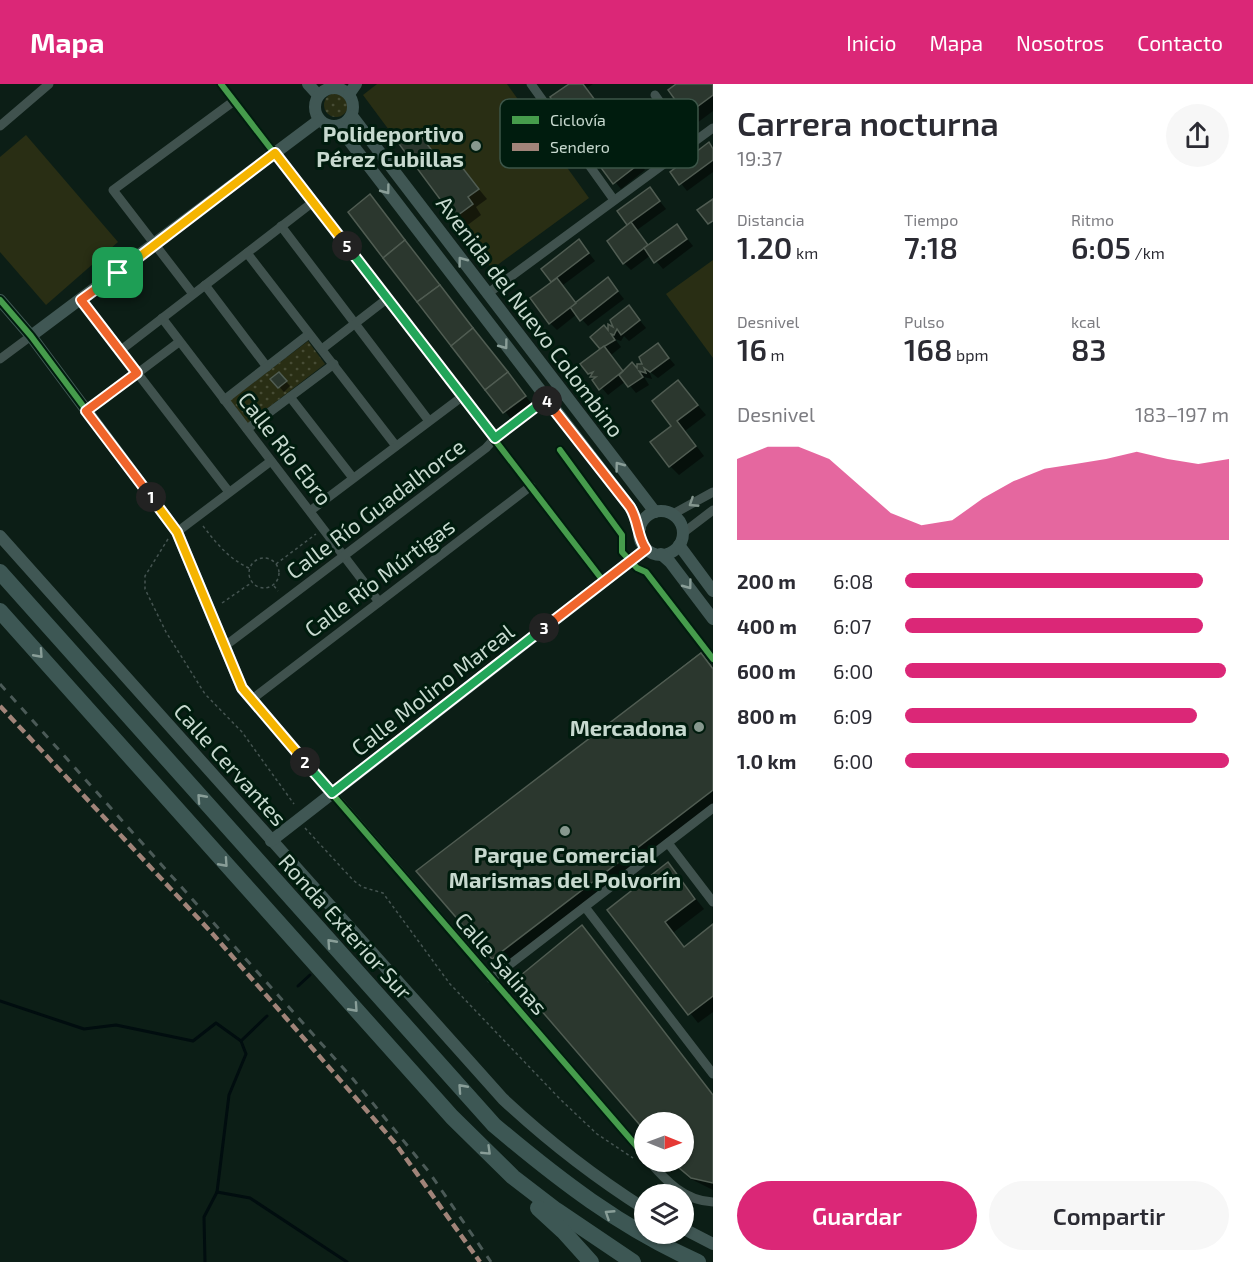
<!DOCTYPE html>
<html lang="es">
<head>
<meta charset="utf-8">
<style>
	body { margin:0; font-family:"Exo 2",sans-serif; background:#f7f7f7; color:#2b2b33; height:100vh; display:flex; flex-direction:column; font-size:22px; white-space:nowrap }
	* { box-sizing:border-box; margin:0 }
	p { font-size:20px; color:#7c7c81 }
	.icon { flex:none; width:33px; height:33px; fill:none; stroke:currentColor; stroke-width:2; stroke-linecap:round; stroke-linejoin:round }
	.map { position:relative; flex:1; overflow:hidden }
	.drawer { display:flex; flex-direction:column; background:#fff; width:540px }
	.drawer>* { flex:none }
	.needle { width:39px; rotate:91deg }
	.fabs { position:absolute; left:634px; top:1028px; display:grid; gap:12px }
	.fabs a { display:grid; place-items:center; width:60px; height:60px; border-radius:50%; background:#fff; box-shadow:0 2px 4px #0004; font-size:30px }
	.pin { position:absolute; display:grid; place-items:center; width:51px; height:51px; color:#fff; margin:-26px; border-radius:12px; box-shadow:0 3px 9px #0006 }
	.km { position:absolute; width:30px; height:30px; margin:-15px; border-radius:50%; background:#222; color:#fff; font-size:16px; line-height:30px; text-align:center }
	.round { display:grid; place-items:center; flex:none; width:63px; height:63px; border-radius:32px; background:#f7f7f7 }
	.head { display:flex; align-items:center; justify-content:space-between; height:102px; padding:0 24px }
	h1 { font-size:33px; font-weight:600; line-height:45px }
	.figures { display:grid; grid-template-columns:repeat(3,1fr); gap:9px; height:102px; padding:6px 24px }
	.figures div { display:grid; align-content:center }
	.figures b { font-size:30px; font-weight:600 }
	.figures small { font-size:16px; font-weight:400 }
	.figures p { font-size:16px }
	.chart { height:168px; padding:12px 24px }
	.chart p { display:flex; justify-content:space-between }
	.chart svg { width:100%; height:108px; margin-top:6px; fill:#db2777; opacity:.7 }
	.primary-button { display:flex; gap:12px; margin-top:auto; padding:12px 24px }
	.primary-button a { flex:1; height:69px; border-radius:36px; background:#db2777; color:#fff; font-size:24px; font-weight:600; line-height:69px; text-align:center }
	.primary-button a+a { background:#f7f7f7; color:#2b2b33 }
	ul { padding:0 24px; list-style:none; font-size:20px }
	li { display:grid; grid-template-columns:96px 72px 1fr; align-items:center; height:45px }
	li i { height:15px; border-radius:8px; background:#db2777 }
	header { display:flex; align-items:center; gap:36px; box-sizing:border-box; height:84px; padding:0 30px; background:#db2777; color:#fff }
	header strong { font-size:28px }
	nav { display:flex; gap:33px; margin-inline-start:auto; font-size:21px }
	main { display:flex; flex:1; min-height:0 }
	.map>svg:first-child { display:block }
	.green { fill:url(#green-dots) }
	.pitch { fill:#292e14 }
	.shadow { fill:#0007 }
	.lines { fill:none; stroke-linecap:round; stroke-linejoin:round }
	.stream { stroke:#010d0f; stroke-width:3 }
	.building { fill:#2b372e; stroke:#505c52; stroke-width:1.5 }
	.path { stroke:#455451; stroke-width:1.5; stroke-dasharray:3 3; stroke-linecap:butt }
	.street { stroke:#40524e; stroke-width:9 }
	.secondary { stroke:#405754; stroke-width:12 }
	.highway { stroke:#3d5754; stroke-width:16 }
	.rail { stroke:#4b5a57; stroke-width:3; stroke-dasharray:8 8; stroke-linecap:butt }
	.quiet { stroke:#a18479; stroke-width:4.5; stroke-dasharray:9 4.5; stroke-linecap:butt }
	.cycleway-casing { stroke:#001c0e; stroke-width:10 }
	.cycleway { stroke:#469c4c; stroke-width:6 }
	.oneway { stroke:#8a9e98 }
	.oneway2 { stroke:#84968e }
	.oneway3 { stroke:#899e98 }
	.split-1-casing { stroke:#fff; stroke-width:12 }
	.split-2-casing { stroke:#fff; stroke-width:12 }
	.split-3-casing { stroke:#fff; stroke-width:12 }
	.split-4-casing { stroke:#fff; stroke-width:12 }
	.split-5-casing { stroke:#fff; stroke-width:12 }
	.split-6-casing { stroke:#fff; stroke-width:12 }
	.split-1 { stroke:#f0652b; stroke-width:8 }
	.split-2 { stroke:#f5b400; stroke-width:8 }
	.split-3 { stroke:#22a559; stroke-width:8 }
	.split-4 { stroke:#f0652b; stroke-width:8 }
	.split-5 { stroke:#22a559; stroke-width:8 }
	.split-6 { stroke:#f5b400; stroke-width:8 }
	.poi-dot { fill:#86988e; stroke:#001c0e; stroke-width:2 }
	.labels { text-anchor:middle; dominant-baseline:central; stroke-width:6; stroke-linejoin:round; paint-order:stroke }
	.poi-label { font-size:22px; font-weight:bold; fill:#c7d9cf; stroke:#001c0e; text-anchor:end }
	.street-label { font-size:22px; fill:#c7d9cf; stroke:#001c0e }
	.key { fill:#001c0e; stroke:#3c5548; stroke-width:1.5 }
	.key-label { font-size:16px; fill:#c7d9cf }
</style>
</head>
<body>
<header>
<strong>Mapa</strong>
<nav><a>Inicio</a><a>Mapa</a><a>Nosotros</a><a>Contacto</a></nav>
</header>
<main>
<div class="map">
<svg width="713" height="1178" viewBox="0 0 713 1178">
	<defs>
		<pattern id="green-dots" width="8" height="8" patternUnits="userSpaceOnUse" patternTransform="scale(1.5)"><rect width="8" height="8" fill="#292e14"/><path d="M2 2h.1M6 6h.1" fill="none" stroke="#474c35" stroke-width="1.8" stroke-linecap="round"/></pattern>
	</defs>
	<rect width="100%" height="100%" fill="#0c1e16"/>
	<g class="green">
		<circle cx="336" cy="21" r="12"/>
		<polygon points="308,257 325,280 247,340 229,317"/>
	</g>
	<g class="pitch">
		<polygon points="377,0 507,0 589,114 492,185 363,11"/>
		<polygon points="26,51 118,158 46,221 0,168 0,73"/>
		<polygon points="713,176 713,274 666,210"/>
	</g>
	<g class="shadow">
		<polygon points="571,0 593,0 587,4 601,24 575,41 568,35"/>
		<polygon points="678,0 713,0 713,27 697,39 687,30"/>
		<polygon points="641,27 665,57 638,77 645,86 621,105 598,77 626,57"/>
		<polygon points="416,48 445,83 455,76 487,115 476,123 481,131 465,143 401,60"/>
		<polygon points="709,60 713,65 713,88 687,107 672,88"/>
		<polygon points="650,105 666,125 637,146 649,162 677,142 693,162 663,185 651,171 631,186 624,179 629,142 619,127"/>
		<polygon points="370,112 531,319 511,335 350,128"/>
		<polygon points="585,164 595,177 563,201 576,220 608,195 624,215 588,242 577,230 557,246 550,239 553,199 543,185"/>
		<polygon points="629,223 646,244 629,257 624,252 621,257 615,255 621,263 611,271 623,287 632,280 639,287 658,261 675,281 658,294 649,287 652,295 644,293 649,301 636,309 626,297 608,311 589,289 602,265 592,253 612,250 610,242 618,244"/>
		<polygon points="283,294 290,302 284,308 272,295"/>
		<polygon points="678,298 706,331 685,347 704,372 679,391 670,382"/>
		<polygon points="701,571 713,584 713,723 503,883 493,874"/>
		<polygon points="668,780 704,825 674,848 685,864 713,842 713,928 698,939 609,826"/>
		<polygon points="582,843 713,1010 713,1106 689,1094 673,1077 684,1077 684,1038 645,1038 645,1045"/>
	</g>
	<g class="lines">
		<g class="stream">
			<polyline points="298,902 310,891"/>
			<polyline points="0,917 84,945 116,941 193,957 216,939 241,957 246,970 229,1011 217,1108 204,1133 205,1178"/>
			<polyline points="241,957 267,932"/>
			<polyline points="217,1108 250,1114 347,1178"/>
		</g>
	</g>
	<g class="building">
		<polygon points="569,0 583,0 595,16 567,36 550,13"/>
		<polygon points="676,0 713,0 713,11 686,31 668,6"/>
		<polygon points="416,46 444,82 455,74 479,105 468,113 473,120 454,134 399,60"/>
		<polygon points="623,57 640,79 613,100 596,77"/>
		<polygon points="709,58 713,65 713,76 679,101 670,88"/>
		<polygon points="650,103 660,117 627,141 617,127"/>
		<polygon points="370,110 405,156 383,174 348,128"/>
		<polygon points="713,115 713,137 708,140 697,126"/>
		<polygon points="631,138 648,161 623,180 607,157"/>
		<polygon points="677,140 687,155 654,179 644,164"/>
		<polygon points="579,155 589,169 551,198 541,185"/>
		<polygon points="405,156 440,201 417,218 383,174"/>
		<polygon points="608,193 618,207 580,237 570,223"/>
		<polygon points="557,194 576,219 549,240 530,214"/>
		<polygon points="440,201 473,244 451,262 417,218"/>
		<polygon points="629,221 640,236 621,251 617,245 614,251 611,250 615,256 600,265 590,253 604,241 608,246 608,240 613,243 610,236"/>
		<polygon points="473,244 508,288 485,306 451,262"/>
		<polygon points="658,259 669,274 650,288 644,284 646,289 639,287 643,293 628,303 619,291 632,278 637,284 637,280 642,280 639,273"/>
		<polygon points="604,262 623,287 599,306 592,296 596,293 590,293 593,288 588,290 580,280"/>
		<polygon points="279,288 287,297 278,304 270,295"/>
		<polygon points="508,288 526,312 503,329 485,306"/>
		<polygon points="678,296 698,321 677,337 696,362 669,383 650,358 671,342 652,317"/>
		<polygon points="701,569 713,585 713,681 655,605"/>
		<polygon points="701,569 713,585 713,706 492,875 416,787"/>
		<polygon points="668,778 695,815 665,838 684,863 713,840 713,912 688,931 607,826"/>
		<polygon points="582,841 713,1011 713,1099 691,1094 671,1077 684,1077 684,1038 645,1038 645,1047 515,896"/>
	</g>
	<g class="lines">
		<g class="path">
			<path d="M203 442C216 459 229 475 249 484"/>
			<polyline points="168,455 145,492 145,505 166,548 205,610 242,648 294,720"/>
			<circle cx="264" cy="489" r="15"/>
			<polyline points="276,480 316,450"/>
			<polyline points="274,502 278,507"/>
			<polyline points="222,519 251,499"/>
			<polyline points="305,744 353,796 362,803 383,809 450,900 560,1015 597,1050 633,1074"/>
		</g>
		<g class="street">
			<polyline points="221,0 604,498"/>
			<polyline points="531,0 614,116"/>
			<polyline points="655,11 690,61"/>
			<polyline points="0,42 49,0"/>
			<polyline points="281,142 429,337"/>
			<polyline points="247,169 396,362"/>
			<polyline points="205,201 267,283"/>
			<polyline points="193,210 113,106 234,17"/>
			<polyline points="487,210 713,44"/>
			<polyline points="81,216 229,408"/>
			<polyline points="162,234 379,518"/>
			<polyline points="322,265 388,214"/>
			<polyline points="121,266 313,118"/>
			<polyline points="0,275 31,252"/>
			<polyline points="290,313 353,394"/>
			<polyline points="224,316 309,250"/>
			<polyline points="86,328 179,258"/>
			<polyline points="247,345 334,280"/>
			<polyline points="310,427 463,312"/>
			<polyline points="673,430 713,408"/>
			<polyline points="177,448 271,377"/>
			<polyline points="683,449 713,426"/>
			<polyline points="225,562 486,364 495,354 546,315"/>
			<polyline points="251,616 531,402"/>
			<polyline points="332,709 645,1072"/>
			<polyline points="668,759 713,818"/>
			<polyline points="585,823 713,990"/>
			<polyline points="491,895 713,724"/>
			<path d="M649 1077C666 1097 685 1117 713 1118"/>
		</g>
		<g class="secondary">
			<polyline points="308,0 318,11"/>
			<circle cx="334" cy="23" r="19"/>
			<polyline points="349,10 356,0"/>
			<polyline points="352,32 655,428"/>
			<polyline points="338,42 630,423 640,444"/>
			<polyline points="0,216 31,252 177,448 242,604 332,709"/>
			<polyline points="31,252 319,36"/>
			<circle cx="661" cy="449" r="22"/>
			<path d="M0 452 503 1015C548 1057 593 1092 645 1125"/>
			<polyline points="679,461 713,507"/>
			<polyline points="661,470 670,478 713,535"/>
			<polyline points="271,757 646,465"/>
			<polyline points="684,1145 713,1160"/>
		</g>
		<g class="highway">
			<path d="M0 488 494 1041C558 1095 621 1144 698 1178"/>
			<polyline points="0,527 452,1033 513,1093 556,1126 633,1178"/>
			<polyline points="538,1124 563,1147 591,1178"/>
		</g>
		<polyline class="rail" points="0,600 353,995 429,1088 491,1178"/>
		<polyline class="quiet" points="0,622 211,848 395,1059 480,1178"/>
		<defs>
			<g id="cycleway">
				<polyline points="221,0 604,498"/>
				<polyline points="0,216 31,252 177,448 242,604 251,616 645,1072"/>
				<polyline points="560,366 622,451 622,468 637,484 646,488 713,575"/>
			</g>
		</defs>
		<use href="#cycleway" class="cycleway-casing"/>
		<use href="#cycleway" class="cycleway"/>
	</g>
	<defs><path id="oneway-chevron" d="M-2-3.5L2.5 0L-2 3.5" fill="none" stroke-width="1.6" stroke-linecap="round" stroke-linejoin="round" transform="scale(1.5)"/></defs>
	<g class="oneway">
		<use href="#oneway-chevron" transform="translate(386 106) rotate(53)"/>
		<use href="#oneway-chevron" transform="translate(462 177) rotate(-127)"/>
		<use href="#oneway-chevron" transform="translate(504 261) rotate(53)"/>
		<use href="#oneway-chevron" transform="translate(619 382) rotate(-127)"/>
		<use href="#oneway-chevron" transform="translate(688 501) rotate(53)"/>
	</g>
	<use class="oneway2" href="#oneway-chevron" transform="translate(693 419) rotate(147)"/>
	<g class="oneway3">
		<use href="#oneway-chevron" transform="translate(39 570) rotate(48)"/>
		<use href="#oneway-chevron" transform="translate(201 714) rotate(-132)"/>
		<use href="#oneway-chevron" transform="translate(224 779) rotate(48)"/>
		<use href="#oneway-chevron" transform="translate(331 859) rotate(-132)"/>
		<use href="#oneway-chevron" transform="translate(354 924) rotate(48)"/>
		<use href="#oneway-chevron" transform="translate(462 1004) rotate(-132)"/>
		<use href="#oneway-chevron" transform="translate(487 1067) rotate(44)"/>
		<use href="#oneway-chevron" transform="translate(609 1130) rotate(-147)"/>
	</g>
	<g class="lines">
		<defs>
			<polyline id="split-1" points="118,189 81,216 137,289 86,327 151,413"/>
			<polyline id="split-2" points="151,413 177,448 242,604 305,678"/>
			<polyline id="split-3" points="305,678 332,709 544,544"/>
			<path id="split-4" d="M544 544 646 465C637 453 639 437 630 423L547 317"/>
			<polyline id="split-5" points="347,162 495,354 546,315 547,317"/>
			<polyline id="split-6" points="118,189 275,69 347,162"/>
		</defs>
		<use href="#split-1" class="split-1-casing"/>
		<use href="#split-2" class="split-2-casing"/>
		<use href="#split-3" class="split-3-casing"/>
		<use href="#split-4" class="split-4-casing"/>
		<use href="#split-5" class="split-5-casing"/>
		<use href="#split-6" class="split-6-casing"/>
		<use href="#split-1" class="split-1"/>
		<use href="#split-2" class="split-2"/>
		<use href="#split-3" class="split-3"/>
		<use href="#split-4" class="split-4"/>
		<use href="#split-5" class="split-5"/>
		<use href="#split-6" class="split-6"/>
	</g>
	<g class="poi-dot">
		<circle cx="476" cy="62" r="6"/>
		<circle cx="699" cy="643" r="6"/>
		<circle cx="565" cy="747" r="6"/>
	</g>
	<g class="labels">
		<g class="poi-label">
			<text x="464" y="49">Polideportivo<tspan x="464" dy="25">Pérez Cubillas</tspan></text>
			<text x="687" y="643">Mercadona</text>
			<text x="565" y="770" text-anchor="middle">Parque Comercial<tspan x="565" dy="25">Marismas del Polvorín</tspan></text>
		</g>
		<g class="street-label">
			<text transform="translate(531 232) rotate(53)">Avenida del Nuevo Colombino</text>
			<text transform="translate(286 364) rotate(52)">Calle Río Ebro</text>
			<text transform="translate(375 424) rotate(-37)">Calle Río Guadalhorce</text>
			<text transform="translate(379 493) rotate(-37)">Calle Río Múrtigas</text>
			<text transform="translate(432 605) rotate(-38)">Calle Molino Mareal</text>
			<text transform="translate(231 680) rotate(48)">Calle Cervantes</text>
			<text transform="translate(346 842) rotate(48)">Ronda Exterior Sur</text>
			<text transform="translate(502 879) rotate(49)">Calle Salinas</text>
		</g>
	</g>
	<rect x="500" y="15" width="198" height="69" rx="9" class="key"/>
	<rect x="512" y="32" width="27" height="8" fill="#469c4c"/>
	<rect x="512" y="59" width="27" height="8" fill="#a18479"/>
	<g class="key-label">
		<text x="550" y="42">Ciclovía</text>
		<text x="550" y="69">Sendero</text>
	</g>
</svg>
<div class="fabs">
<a><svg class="needle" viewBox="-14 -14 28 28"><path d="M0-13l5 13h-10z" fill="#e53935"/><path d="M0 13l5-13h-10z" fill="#7c7c81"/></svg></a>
<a><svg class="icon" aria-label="layers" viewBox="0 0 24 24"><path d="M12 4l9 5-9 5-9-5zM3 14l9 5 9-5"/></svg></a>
</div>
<div class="pin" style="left:118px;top:189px;background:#1e9e55"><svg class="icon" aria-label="arrive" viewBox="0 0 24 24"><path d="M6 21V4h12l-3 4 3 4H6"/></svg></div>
<b class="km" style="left:151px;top:413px">1</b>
<b class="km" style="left:305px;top:678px">2</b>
<b class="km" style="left:544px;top:544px">3</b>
<b class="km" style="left:547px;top:317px">4</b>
<b class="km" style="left:347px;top:162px">5</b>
</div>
<section class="drawer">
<div class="head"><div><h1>Carrera nocturna</h1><p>19:37</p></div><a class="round"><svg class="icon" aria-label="share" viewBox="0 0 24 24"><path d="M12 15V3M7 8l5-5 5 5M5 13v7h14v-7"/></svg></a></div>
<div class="figures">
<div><p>Distancia</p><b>1.20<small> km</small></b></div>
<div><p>Tiempo</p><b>7:18</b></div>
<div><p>Ritmo</p><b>6:05<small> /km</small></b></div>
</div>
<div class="figures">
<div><p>Desnivel</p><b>16<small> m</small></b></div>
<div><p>Pulso</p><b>168<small> bpm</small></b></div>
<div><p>kcal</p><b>83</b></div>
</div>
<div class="chart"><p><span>Desnivel</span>183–197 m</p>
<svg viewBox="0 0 160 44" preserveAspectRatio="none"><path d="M0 44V11L10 6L20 6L30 11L40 22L50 33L60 38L70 36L80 27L90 20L100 15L110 13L120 11L130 8L140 11L150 13L160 11V44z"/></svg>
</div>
<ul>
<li><b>200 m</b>6:08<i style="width:92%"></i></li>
<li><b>400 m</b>6:07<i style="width:92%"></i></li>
<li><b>600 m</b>6:00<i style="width:99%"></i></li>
<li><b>800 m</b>6:09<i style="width:90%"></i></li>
<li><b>1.0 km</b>6:00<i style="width:100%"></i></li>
</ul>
<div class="primary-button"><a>Guardar</a><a>Compartir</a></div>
</section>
</main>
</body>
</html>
